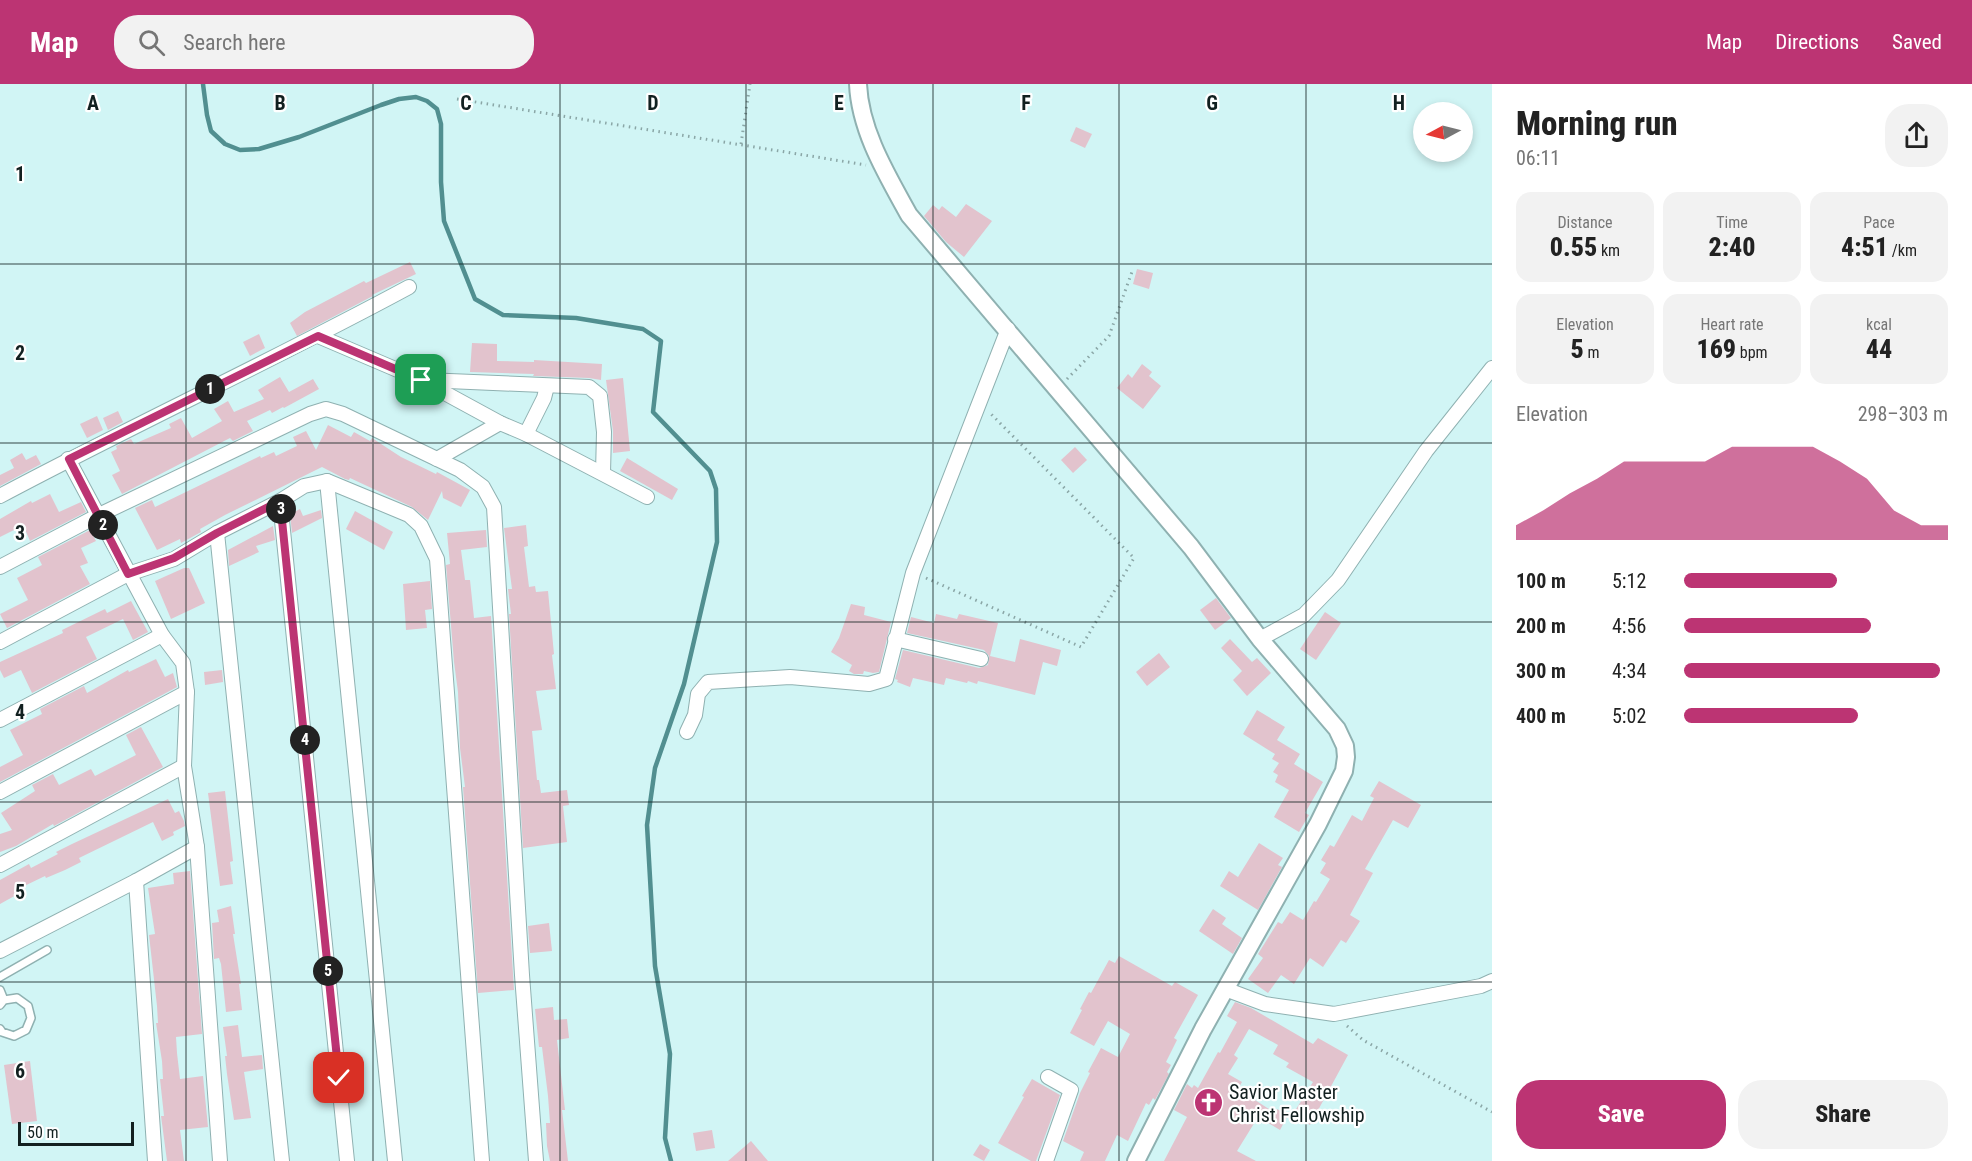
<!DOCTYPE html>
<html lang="en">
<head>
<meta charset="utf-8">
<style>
	body { margin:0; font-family:"Roboto Condensed",sans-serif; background:#f2f2f2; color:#222; height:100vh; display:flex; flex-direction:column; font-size:22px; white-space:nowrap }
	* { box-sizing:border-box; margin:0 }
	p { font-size:20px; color:#767676 }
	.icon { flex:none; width:33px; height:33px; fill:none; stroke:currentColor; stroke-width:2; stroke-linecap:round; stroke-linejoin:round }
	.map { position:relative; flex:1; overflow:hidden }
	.details { display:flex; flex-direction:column; background:#fff; width:480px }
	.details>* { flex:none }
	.needle { width:39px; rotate:263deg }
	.buttons { position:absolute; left:1413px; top:18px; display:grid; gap:12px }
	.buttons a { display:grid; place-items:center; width:60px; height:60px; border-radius:50%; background:#fff; box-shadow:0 3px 9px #0003; font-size:30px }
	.scale { position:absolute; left:18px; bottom:15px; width:116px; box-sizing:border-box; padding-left:6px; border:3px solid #122020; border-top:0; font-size:16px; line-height:21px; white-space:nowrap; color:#122020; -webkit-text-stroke:4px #fff; paint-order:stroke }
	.pin { position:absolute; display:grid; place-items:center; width:51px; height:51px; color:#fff; margin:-26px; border-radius:12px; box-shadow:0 3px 9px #0006 }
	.km { position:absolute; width:30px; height:30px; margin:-15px; border-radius:50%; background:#222; color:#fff; font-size:16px; line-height:30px; text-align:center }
	.round { display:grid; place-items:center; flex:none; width:63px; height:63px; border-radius:24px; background:#f2f2f2 }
	.overview { display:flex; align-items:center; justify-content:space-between; height:102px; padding:0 24px }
	h1 { font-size:33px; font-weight:800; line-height:45px }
	.stats { display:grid; grid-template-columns:repeat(3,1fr); gap:9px; height:102px; padding:6px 24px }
	.stats div { display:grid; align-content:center; border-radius:15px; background:#f2f2f2; text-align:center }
	.stats b { font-size:26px; font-weight:800 }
	.stats small { font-size:16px; font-weight:400 }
	.stats p { font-size:16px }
	.chart { height:168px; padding:12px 24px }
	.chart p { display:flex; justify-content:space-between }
	.chart svg { width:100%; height:108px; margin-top:6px; fill:#bc3473; opacity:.7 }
	.cta { display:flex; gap:12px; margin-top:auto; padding:12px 24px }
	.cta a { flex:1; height:69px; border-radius:24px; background:#bc3473; color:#fff; font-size:24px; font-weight:800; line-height:69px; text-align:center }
	.cta a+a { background:#f2f2f2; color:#222 }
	ul { padding:0 24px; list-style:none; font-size:20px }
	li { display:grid; grid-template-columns:96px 72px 1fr; align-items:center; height:45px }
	li i { height:15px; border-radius:8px; background:#bc3473 }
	header { display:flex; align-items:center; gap:36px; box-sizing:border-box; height:84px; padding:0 30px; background:#bc3473; color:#fff }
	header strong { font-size:28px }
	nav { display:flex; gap:33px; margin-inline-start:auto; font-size:21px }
	.search { width:420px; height:54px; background:#f2f2f2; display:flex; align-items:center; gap:15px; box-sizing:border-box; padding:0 21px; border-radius:24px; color:#767676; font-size:22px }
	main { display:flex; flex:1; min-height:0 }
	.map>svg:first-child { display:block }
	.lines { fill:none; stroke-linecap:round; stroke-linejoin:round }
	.stream { stroke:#518f90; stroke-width:4.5 }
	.building { fill:#e2c3cd }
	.service-casing { stroke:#8fb1b1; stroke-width:10 }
	.minor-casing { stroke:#8fb1b1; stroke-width:16 }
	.tertiary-casing { stroke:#8fb1b1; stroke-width:20 }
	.path { stroke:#8aa6a6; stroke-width:3; stroke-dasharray:1.5 4.5; stroke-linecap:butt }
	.service { stroke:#fff; stroke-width:7 }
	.minor { stroke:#fff; stroke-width:14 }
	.tertiary { stroke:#fff; stroke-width:16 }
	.route-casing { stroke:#fff; stroke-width:12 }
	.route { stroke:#bc3473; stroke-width:8 }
	.grid { fill:none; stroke:#122020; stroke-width:1.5; stroke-opacity:0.55 }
	.labels { text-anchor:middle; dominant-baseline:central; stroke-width:4.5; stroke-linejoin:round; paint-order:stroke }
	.poi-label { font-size:20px; fill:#122020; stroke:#fff; text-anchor:start }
	.grid-label { font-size:20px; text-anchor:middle; font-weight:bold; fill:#122020; stroke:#fff; stroke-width:4.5; stroke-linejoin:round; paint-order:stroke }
</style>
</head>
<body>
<header>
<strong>Map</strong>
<div class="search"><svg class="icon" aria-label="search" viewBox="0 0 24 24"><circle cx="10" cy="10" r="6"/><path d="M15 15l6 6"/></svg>Search here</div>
<nav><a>Map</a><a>Directions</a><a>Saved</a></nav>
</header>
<main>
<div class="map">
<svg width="1492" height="1077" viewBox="0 0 1492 1077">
	<rect width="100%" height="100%" fill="#d1f5f5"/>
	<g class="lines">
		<polyline class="stream" points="203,0 207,31 211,47 225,60 240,66 259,65 299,53 381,21 399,15 416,13 427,17 437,25 441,40 441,98 444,137 475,215 503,231 576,234 643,245 661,257 653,328 710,387 716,405 717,458 684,600 655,684 647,741 655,882 670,970 665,1054 671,1077"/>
	</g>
	<g class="building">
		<polygon points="1076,43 1092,50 1085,64 1070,57"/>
		<polygon points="966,120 992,137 964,173 946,158 924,132 933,121 939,126 942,122 956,133"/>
		<polygon points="410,178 416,190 372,211 373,212 369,214 297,252 290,239 305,228 364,197 366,199"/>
		<polygon points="1137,185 1153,189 1149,205 1133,200"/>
		<polygon points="259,250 265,264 250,272 243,258"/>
		<polygon points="472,259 497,260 497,277 534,278 534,276 602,280 601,296 589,294 533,292 534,290 470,288"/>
		<polygon points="1142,280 1152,288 1149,292 1161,302 1143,325 1117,304 1128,290 1132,294"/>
		<polygon points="280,293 289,308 313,295 319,305 284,324 283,323 272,329 270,326 247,337 253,347 233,357 230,354 122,410 112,391 120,387 111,368 117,365 116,362 131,355 134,360 171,344 169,340 181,334 192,354 222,337 214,325 228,317 234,328 264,315 258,306"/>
		<polygon points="623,294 630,367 613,369 613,347 606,296"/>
		<polygon points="118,327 123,338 108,346 103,334"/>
		<polygon points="97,332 103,346 87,354 80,340"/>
		<polygon points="328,341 351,353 354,348 370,357 372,354 401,373 436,390 437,388 470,406 461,423 443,414 442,407 428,436 412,423 350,394 349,396 345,395 322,383 225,431 200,445 201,448 192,453 181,459 180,455 157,466 135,424 152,416 155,423 260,372 261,374 274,368 276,372 297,362 293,353 306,347 316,366"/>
		<polygon points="1075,363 1087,376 1073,389 1061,376"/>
		<polygon points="22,369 26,376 36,371 41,380 0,402 0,391 14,384 10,376"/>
		<polygon points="627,374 678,405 672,416 620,387"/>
		<polygon points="50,410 59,428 81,418 86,428 30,457 24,443 21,445 20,443 0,453 0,435 31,417 32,419"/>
		<polygon points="300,425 303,432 321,426 322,434 292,449 290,430"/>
		<polygon points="355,427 393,448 384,466 346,445"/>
		<polygon points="526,441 528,462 524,463 529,503 535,502 536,508 548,507 554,570 552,571 556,605 536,607 542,646 532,647 537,696 539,696 541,709 567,706 569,721 563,722 567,758 523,764 509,530 511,530 508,505 512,505 504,444"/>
		<polygon points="273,442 275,456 256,462 259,468 229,482 228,466"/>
		<polygon points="90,446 96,457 81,464 88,479 80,482 90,500 7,544 0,530 28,516 17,494 42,481 38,473"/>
		<polygon points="486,446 487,463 461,466 465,496 470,496 474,534 491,532 514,906 478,909 463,703 465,703 460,664 458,608 454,578 446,481 450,480 447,449"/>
		<polygon points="184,484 189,484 205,519 171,535 155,497"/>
		<polygon points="430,497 432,525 425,526 427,544 406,546 403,500"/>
		<polygon points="1216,514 1231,534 1215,546 1200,526"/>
		<polygon points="131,517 148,548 133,556 123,535 86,553 97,575 32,609 21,586 4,594 0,586 0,578 63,549 62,546 105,525 107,529"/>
		<polygon points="851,520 865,523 864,531 891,538 879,588 873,589 864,587 863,590 854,590 849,587 852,581 831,568 839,554"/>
		<polygon points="1325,528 1341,539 1316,576 1300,565"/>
		<polygon points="936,530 957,535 959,530 998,539 990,572 1015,578 1020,555 1061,566 1057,582 1043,578 1035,611 978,597 977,600 968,597 967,599 946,594 944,601 913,594 910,603 897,598 898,596 895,595 903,566 979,584 988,581 989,572 984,566 907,549 911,533 934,539"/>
		<polygon points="1230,555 1252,578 1257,574 1271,589 1247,612 1233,596 1242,587 1221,564"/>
		<polygon points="1159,569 1170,583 1147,602 1136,588"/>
		<polygon points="156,575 165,593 173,589 177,603 0,698 0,683 23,671 10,646 42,630 40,625 84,602 87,609 128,586 129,588"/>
		<polygon points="222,586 223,598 205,601 204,588"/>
		<polygon points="1257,626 1285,643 1277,656 1300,670 1294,680 1323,698 1305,729 1309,731 1299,748 1274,733 1289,706 1275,698 1278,691 1273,688 1279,679 1272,675 1275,670 1243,650"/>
		<polygon points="141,643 163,683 54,742 53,740 16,762 0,768 0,750 12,746 1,729 35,707 32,701 53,690 59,701 91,685 95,692 136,671 126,651"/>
		<polygon points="1379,697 1421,721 1408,744 1393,736 1365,785 1373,789 1350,831 1360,837 1346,859 1341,856 1323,883 1310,874 1294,900 1281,891 1268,909 1248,895 1263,874 1258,870 1278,838 1282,840 1290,828 1303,836 1314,817 1316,818 1330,795 1320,789 1326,779 1321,776 1330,761 1334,763 1352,731 1362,737 1374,714 1370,712"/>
		<polygon points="225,707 233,777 230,778 233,800 220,802 208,709"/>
		<polygon points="168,715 175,729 179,727 184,737 185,742 173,748 174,751 162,757 153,738 79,774 81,778 65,786 46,794 45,792 16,806 18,810 0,820 0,796 29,780 31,784 58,770 56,768 72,760"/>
		<polygon points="1259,759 1283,774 1278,781 1282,783 1258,826 1220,802 1229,787 1238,793"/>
		<polygon points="190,787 202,950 176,953 177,969 180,995 203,992 208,1043 180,1046 184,1077 167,1077 161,1032 164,1032 160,995 163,995 162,977 156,939 158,939 157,922 149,851 155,850 148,804 174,800 173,789"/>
		<polygon points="231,822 235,850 233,850 241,900 239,900 242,926 226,928 221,880 219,874 214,875 212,839 219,838 217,826"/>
		<polygon points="1213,825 1226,834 1222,840 1242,854 1233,870 1199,847"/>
		<polygon points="549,839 552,867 530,869 528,842"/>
		<polygon points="1119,872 1172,902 1175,898 1198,911 1174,954 1177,956 1166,978 1171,981 1167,988 1169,990 1155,1016 1153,1014 1149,1021 1146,1019 1128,1057 1117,1051 1105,1077 1080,1077 1084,1068 1063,1057 1080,1009 1090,989 1088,988 1101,964 1118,973 1130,950 1108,937 1094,962 1070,949 1082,926 1080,925 1089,908 1091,909 1109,876 1115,879"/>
		<polygon points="1235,918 1251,924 1313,960 1318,954 1348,971 1310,1041 1293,1030 1313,998 1286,983 1289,979 1273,970 1278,961 1249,945 1234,971 1238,974 1228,990 1242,998 1238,1005 1275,1029 1277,1025 1288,1031 1280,1046 1258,1033 1237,1067 1256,1077 1164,1077 1187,1033 1174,1026 1187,1000 1192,1004 1194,1001 1198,1004 1218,968 1220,969 1237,938 1227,932"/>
		<polygon points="553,923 554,936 567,935 569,954 557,956 565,1026 562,1026 568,1077 550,1077 547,1062 546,1039 550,1039 548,1012 542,963 539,963 535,925"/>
		<polygon points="238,941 242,973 262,971 263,985 244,988 251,1034 234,1036 227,990 225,972 227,972 223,943"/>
		<polygon points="30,977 37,1037 12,1040 4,981"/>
		<polygon points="1032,995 1060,1011 1036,1077 1031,1077 998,1059 1024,1013 1022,1012"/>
		<polygon points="712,1046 715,1064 696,1067 693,1049"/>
		<polygon points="751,1057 768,1077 728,1077"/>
		<polygon points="980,1060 990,1066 984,1077 973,1071"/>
	</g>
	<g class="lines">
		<defs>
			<g id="service">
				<polyline points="0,893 47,866"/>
				<polyline points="0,906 4,916"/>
				<polyline points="0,921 4,916 17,914 28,922 31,934 26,946 14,952 2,948 0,945"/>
			</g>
			<g id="minor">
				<polyline points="318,252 421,296 500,339 526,350 647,413"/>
				<polyline points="425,296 589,303 600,312 604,348 603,389"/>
				<polyline points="526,350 544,314 547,302"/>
				<polyline points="68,375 162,551 183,579 187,608 184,682 197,763 220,1077"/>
				<polyline points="437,375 500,339"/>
				<polyline points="327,397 395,1077"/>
				<path d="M0 412C135 340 274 276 409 203"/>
				<polyline points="280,417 347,1077"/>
				<polyline points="217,449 282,1077"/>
				<polyline points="0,483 99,431 310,330 326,325 343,330 460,386 483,403 494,423 522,891 536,1077"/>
				<polyline points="895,555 981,575"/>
				<polyline points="1260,555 1304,531 1338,496 1426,367 1492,284"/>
				<polyline points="0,558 128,490 174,475 217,449 280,417 304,402 327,397 409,431 421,442 437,475 482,1077"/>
				<polyline points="0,636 162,551"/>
				<polyline points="687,648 695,631 698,610 708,598 790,593 869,600 886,595 913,489 1008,245"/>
				<polyline points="0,708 187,608"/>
				<polyline points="0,781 184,682"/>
				<polyline points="136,797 155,1077"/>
				<polyline points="0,867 136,797 197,763"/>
				<polyline points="1225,905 1265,920 1334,930 1481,902 1492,897"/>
				<polyline points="1046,1077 1071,1006 1048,993"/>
			</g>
			<path id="tertiary" d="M858 0C860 47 887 91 909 131L1191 463 1260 555 1337 645 1345 662 1346 673 1344 687 1318 740 1203 945 1136 1077"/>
		</defs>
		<use href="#service" class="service-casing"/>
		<use href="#minor" class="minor-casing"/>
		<use href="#tertiary" class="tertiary-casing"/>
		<g class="path">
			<polyline points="457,15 866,81"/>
			<polyline points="741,60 750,0"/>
			<polyline points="1067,295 1109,252 1133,185"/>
			<polyline points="926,494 1081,563 1134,474 990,329"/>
			<polyline points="1347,942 1363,956 1492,1028"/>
		</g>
		<use href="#service" class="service"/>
		<use href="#minor" class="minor"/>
		<use href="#tertiary" class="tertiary"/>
	</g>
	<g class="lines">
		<defs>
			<polyline id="route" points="339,994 280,417 217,449 174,474 128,490 69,375 318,252 421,296"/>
		</defs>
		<use href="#route" class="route-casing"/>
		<use href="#route" class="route"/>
	</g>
	<path class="grid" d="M186 0V1077M373 0V1077M560 0V1077M746 0V1077M933 0V1077M1119 0V1077M1306 0V1077M0 180H1492M0 359H1492M0 538H1492M0 718H1492M0 898H1492"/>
	<defs>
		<symbol id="church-disc" viewBox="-11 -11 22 22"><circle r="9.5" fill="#bc3473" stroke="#fff"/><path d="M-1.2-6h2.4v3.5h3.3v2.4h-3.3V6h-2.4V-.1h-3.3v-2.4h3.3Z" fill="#fff"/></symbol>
	</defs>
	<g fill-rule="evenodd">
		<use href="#church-disc" x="1192" y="1002" width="33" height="33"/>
	</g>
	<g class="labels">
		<g class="poi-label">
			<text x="1229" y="1008">Savior Master<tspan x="1229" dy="23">Christ Fellowship</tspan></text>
		</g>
	</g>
	<g class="grid-label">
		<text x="93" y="26">A</text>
		<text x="280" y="26">B</text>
		<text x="466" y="26">C</text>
		<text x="653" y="26">D</text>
		<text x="839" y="26">E</text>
		<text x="1026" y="26">F</text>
		<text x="1212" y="26">G</text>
		<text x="1399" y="26">H</text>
		<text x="20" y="97">1</text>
		<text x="20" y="276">2</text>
		<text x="20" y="456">3</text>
		<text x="20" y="635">4</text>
		<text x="20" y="815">5</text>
		<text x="20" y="994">6</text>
	</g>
</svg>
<div class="buttons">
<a><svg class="needle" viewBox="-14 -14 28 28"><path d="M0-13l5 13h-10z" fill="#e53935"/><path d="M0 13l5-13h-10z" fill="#767676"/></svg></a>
</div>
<div class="scale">50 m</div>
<div class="pin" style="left:421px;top:296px;background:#1e9e55"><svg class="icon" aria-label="arrive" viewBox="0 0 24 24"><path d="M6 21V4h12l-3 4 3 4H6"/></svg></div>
<div class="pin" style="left:339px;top:994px;background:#d93025"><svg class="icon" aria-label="check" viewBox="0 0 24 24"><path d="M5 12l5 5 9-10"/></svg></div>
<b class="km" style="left:210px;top:305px">1</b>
<b class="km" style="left:103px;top:441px">2</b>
<b class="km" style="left:281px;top:425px">3</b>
<b class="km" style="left:305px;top:656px">4</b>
<b class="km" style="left:328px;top:887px">5</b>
</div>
<section class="details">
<div class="overview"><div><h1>Morning run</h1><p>06:11</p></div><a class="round"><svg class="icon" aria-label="share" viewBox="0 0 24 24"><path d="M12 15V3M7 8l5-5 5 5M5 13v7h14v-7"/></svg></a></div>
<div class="stats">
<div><p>Distance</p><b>0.55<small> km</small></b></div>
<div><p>Time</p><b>2:40</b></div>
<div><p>Pace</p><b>4:51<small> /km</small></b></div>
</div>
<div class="stats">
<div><p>Elevation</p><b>5<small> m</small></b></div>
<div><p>Heart rate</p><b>169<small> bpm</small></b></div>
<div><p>kcal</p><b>44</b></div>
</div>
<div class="chart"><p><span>Elevation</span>298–303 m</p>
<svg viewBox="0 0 160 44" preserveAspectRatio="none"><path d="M0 44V38L10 32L20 25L30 19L40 12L50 12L60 12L70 12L80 6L90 6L100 6L110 6L120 12L130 19L140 32L150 38L160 38V44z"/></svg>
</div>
<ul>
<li><b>100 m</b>5:12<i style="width:58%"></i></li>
<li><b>200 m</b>4:56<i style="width:71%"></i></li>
<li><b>300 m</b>4:34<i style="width:97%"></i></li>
<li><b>400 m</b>5:02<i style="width:66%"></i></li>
</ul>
<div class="cta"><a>Save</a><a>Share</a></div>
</section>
</main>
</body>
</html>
